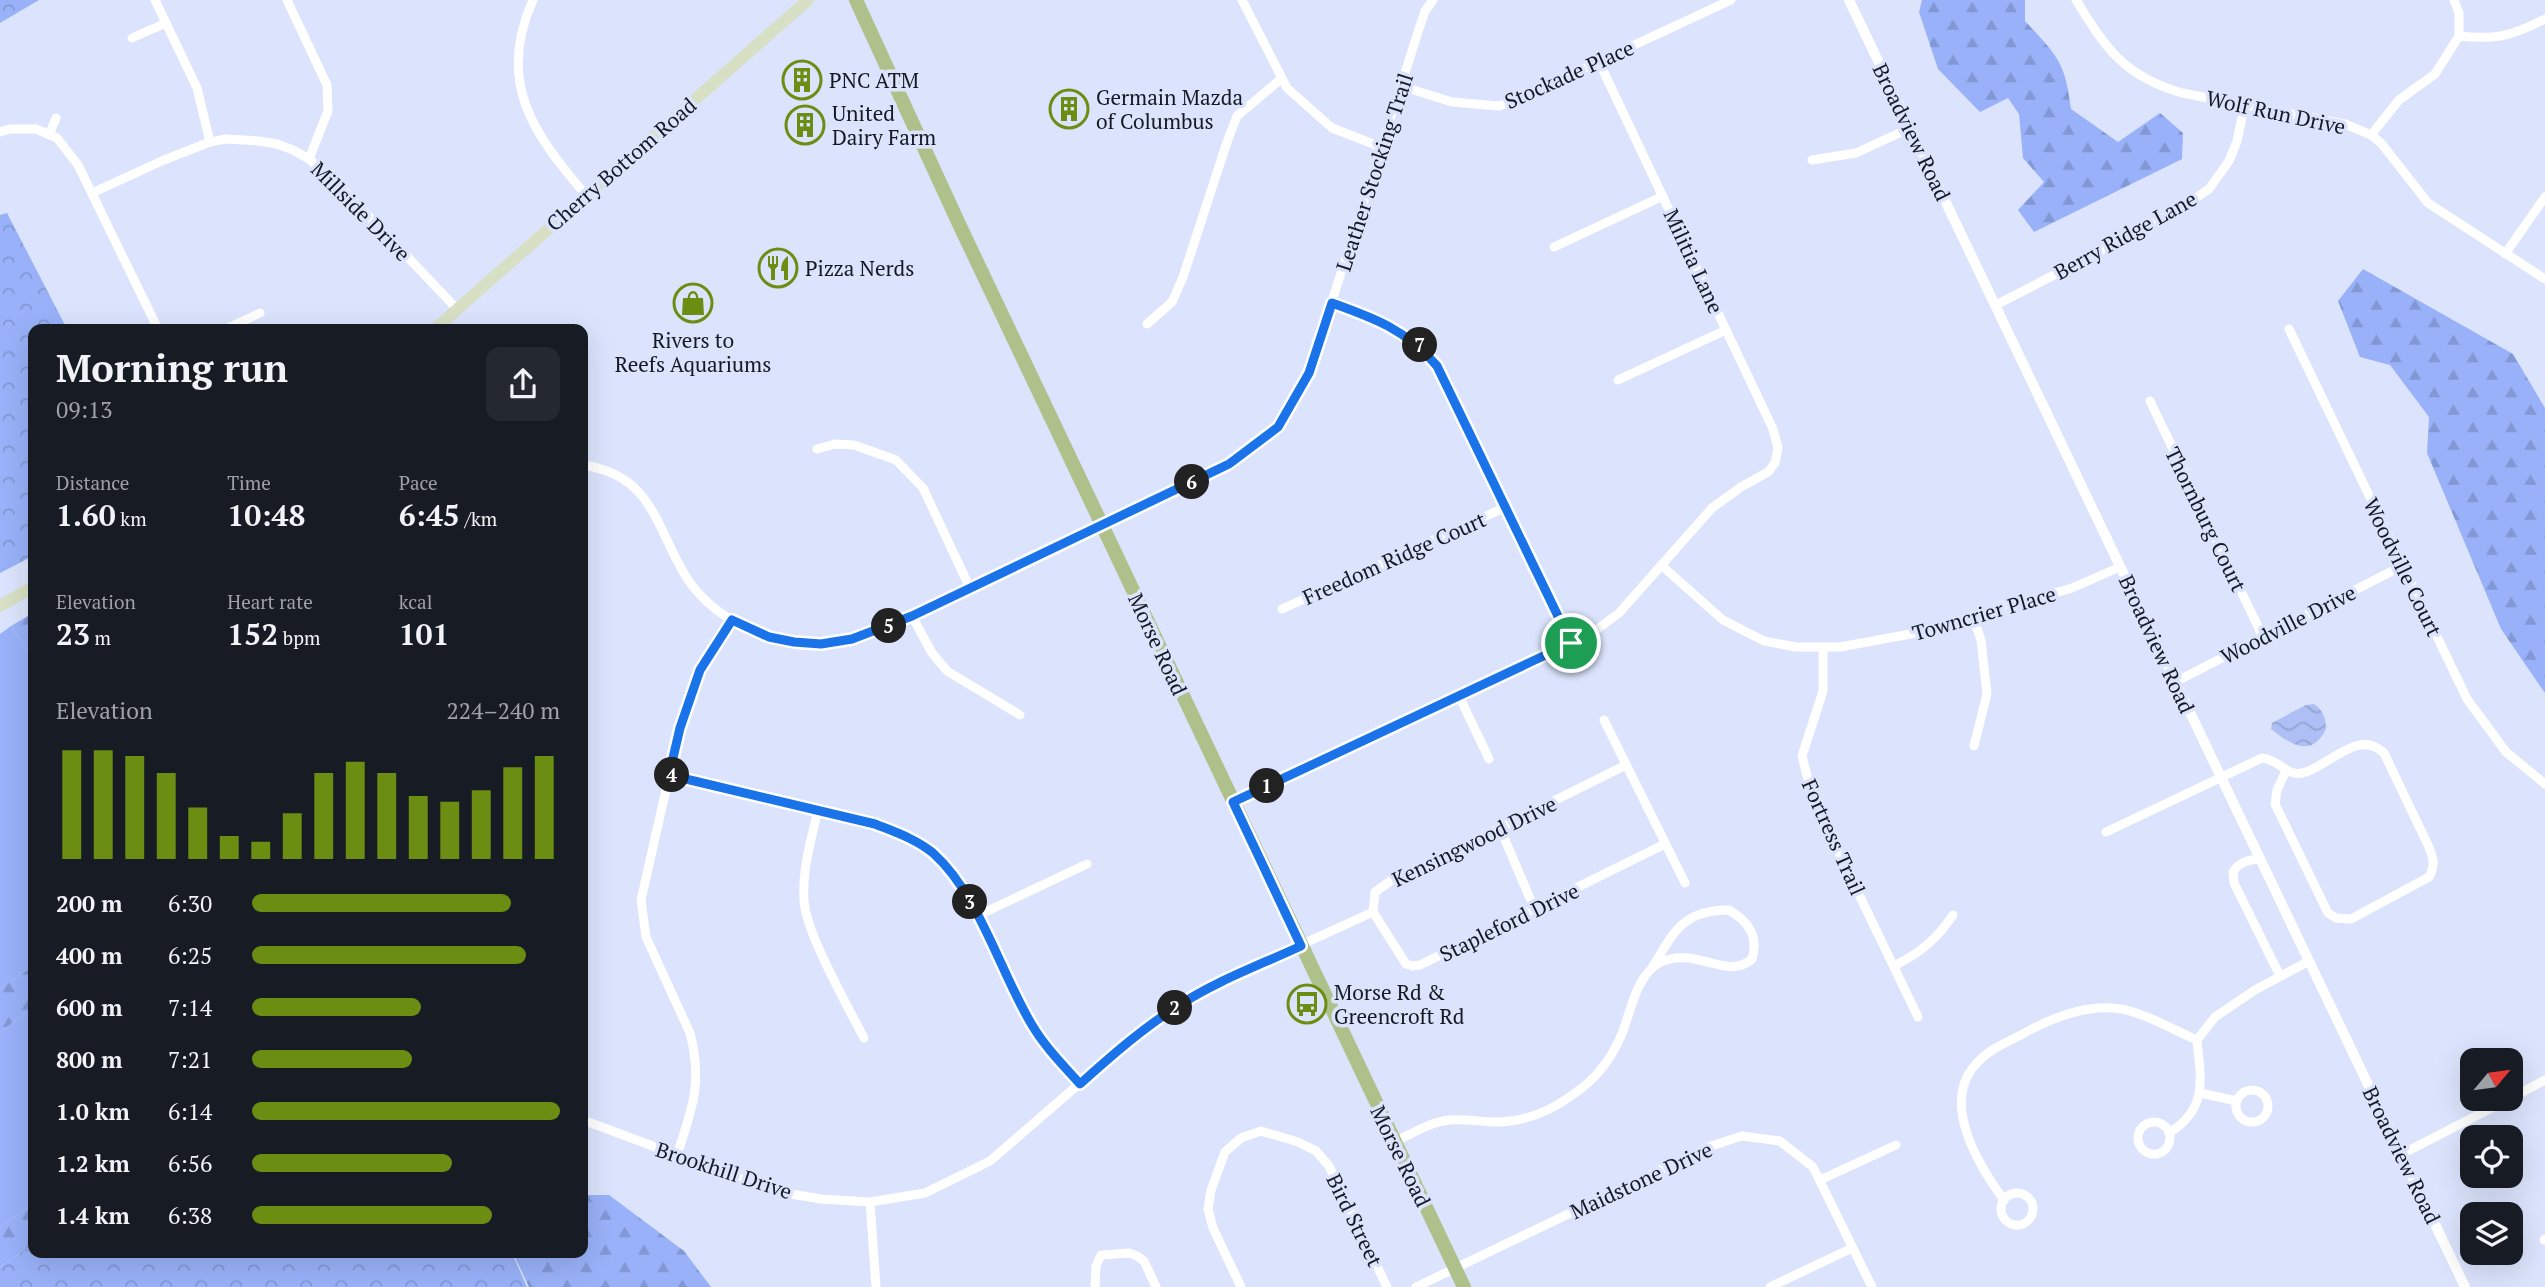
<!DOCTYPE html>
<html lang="en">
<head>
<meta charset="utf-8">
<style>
	body { margin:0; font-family:"PT Serif",serif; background:#242831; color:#f1f3f6; height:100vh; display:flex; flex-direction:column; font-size:26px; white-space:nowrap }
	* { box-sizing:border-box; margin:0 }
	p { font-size:23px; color:#9ea1a6 }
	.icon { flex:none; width:38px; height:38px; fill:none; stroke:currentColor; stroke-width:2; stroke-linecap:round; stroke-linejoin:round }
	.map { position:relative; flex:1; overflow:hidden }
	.details { position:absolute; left:28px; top:324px; width:560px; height:934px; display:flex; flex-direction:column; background:#171b24; border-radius:14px; box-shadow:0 7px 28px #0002 }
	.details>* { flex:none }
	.needle { width:46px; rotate:61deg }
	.fabs { position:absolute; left:2460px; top:1048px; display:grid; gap:14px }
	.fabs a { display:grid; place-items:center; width:63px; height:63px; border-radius:14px; background:#171b24; box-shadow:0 7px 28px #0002; font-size:35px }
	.pin { position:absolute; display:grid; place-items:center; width:60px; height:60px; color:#fff; margin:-30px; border:4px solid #fff; border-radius:50%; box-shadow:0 2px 7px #0007 }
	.km { position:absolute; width:35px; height:35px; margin:-18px; border-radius:50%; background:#222; color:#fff; font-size:19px; line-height:35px; text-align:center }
	.round { display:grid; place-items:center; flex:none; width:74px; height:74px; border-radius:14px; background:#242831 }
	.head { display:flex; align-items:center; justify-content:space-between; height:119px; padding:0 28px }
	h1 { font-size:38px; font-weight:700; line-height:52px }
	.figures { display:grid; grid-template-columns:repeat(3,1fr); gap:10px; height:119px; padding:7px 28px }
	.figures div { display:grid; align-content:center }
	.figures b { font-size:30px; font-weight:700 }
	.figures small { font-size:19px; font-weight:400 }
	.figures p { font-size:19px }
	.chart { height:196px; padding:14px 28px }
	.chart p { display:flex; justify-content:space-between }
	.chart svg { width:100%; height:126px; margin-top:7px; stroke:#6b8d12; stroke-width:6 }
	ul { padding:0 28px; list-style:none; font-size:23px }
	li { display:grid; grid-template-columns:112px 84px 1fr; align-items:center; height:52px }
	li i { height:18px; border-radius:9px; background:#6b8d12 }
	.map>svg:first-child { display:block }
	.green { fill:#98b1f8 }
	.forest { fill:url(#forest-firs) }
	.park { fill:url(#park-crowns) }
	.water { fill:url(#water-waves) }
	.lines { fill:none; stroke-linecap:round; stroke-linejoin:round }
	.minor { stroke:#fff; stroke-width:9 }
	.tertiary { stroke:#fff; stroke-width:10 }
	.secondary { stroke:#d7e0c5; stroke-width:12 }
	.primary { stroke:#afc18b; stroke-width:14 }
	.route-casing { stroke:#fff; stroke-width:14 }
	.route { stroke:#1a73e8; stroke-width:9 }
	.labels { text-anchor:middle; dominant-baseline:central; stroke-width:7; stroke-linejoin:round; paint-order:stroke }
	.street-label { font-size:21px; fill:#151923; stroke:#dbe4fc }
	.poi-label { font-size:21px; fill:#151923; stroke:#dbe4fc; text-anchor:start }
</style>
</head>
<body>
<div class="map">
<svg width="2545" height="1287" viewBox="0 0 2545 1287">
	<defs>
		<pattern id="forest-firs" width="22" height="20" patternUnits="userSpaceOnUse" patternTransform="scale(1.75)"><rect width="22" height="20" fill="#98b1f8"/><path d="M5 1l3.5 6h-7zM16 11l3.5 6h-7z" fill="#8298d4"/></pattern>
		<pattern id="park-crowns" width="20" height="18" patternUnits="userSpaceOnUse" patternTransform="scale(1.75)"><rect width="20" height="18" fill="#98b1f8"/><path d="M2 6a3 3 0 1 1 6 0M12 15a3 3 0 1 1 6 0" fill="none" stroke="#8298d4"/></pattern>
		<pattern id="water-waves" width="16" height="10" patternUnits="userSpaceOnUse" patternTransform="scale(1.75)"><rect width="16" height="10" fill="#adbff4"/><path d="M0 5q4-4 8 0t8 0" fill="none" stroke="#94a4d1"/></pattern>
	</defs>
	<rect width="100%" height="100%" fill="#dbe4fc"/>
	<g class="green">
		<polygon points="11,626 33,657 33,966 0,989 0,634"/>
		<polygon points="33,1008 33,1204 0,1227 0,1032"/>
	</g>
	<g class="forest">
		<path d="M1922 0H2025V21C2057 56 2065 61 2071 109L2118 142 2160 113 2183 133 2182 159 2034 232 2018 210 2044 182 2023 158 2019 114 2008 98 1980 112 1938 69 1919 12Z"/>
		<polygon points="2363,269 2513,354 2545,408 2545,693 2501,629 2427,453 2429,417 2390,365 2360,357 2338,301"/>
		<polygon points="33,613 33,657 11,626"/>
		<polygon points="33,966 33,1008 0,1032 0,989"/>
		<polygon points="583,1195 609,1195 684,1251 711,1287 529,1287 513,1253 583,1253"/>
		<polygon points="33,1204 33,1244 0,1267 0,1227"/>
	</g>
	<g class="park">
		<polygon points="0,0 39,0 0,23"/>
		<polygon points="7,213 67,329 33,329 33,556 0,573 0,215"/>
		<polygon points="33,1244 33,1253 512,1253 527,1287 0,1287 0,1267"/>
	</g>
	<path class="water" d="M2314 704C2323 710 2326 719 2326 729 2311 759 2290 744 2271 729L2272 723 2306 705Z"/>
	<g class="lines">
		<g class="minor">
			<polyline points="155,0 197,88 210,142"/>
			<polyline points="287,0 327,85 328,111 309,159"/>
			<path d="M533 0C496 82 533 133 585 194"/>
			<polyline points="1242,0 1287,88 1332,128 1381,147"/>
			<path d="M2076 0C2106 49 2124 76 2182 93L2345 124 2371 135 2381 143 2428 203 2545 279"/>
			<path d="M2459 36C2497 40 2511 36 2545 19"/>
			<polyline points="132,38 166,23"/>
			<polyline points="1401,86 1452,102 1499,106 1525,96 1731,0"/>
			<polyline points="0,132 10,129 36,129 57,138 78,165 158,329"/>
			<polyline points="49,135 56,118"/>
			<polyline points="2371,135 2399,100 2435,74 2459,36 2459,13 2454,0"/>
			<polyline points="1812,160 1856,153 1910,128"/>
			<polyline points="92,193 164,160 210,142 226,139 259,141 277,144 293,150 309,159 341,187 457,309"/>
			<polyline points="1554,247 1663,196"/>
			<polyline points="2505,254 2545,197"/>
			<path d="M1332 303C1374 318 1407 330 1437 366L1571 643"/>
			<polyline points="1996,305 2172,214 2209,189 2229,161 2237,141 2245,104"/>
			<polyline points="1147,324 1172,302 1183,277 1227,142 1237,116 1281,79"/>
			<polyline points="226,329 260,313"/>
			<polyline points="2289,329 2467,699 2506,752 2545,784"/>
			<polyline points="1618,380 1726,330"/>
			<polyline points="2150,401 2263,637"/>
			<polyline points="817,449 835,444 854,445 896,460 923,488 970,588"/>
			<path d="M583 465C652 475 655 525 685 575 711 618 773 649 822 644 845 642 869 635 889 626L1229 464 1278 427 1309 373 1419 29 1425 11 1433 0"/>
			<polyline points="1661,565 1723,620 1764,641 1796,647 1840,647 1943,628 2015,601 2041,597 2072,588 2120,567"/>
			<polyline points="1282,609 1506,507"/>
			<polyline points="912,616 932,653 947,671 1020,715"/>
			<polyline points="1973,617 1981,640 1987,694 1974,746"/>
			<polyline points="1823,647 1823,691 1802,756 1812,796 1824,822 1918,1017"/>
			<polyline points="2175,682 2402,566"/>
			<polyline points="1459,696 1489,759"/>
			<polyline points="1604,720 1685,883"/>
			<polyline points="669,775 875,824 902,835 927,849 948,868 966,893 1032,1026 1046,1046 1080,1084"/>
			<polyline points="1233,802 1595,631 1619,613 1712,508 1741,487 1768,472 1775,463 1778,448 1773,429 1599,62"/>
			<path d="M818 810C811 840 802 870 804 901 806 933 848 1007 864 1038"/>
			<polyline points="1500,828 1535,910"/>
			<path d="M2106 832 2262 758C2279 759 2288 779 2306 772 2332 763 2359 729 2384 753L2428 845C2433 857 2436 865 2429 877L2351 919 2336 918 2328 913 2275 804 2277 790 2286 771"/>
			<path d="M2260 859C2248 860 2239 862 2233 872L2234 883 2280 976"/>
			<polyline points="1373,912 1406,964 1413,966 1420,965 1665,844"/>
			<polyline points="1373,912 1375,892 1399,875 1438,863 1451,852 1626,765"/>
			<polyline points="977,916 1087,864"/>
			<path d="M1894 966C1920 953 1937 939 1953 915"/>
			<circle cx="2252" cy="1106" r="16"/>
			<polyline points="2200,1093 2237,1101"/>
			<polyline points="2511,1098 2545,1080"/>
			<polyline points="583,1120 773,1191 821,1199 870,1202 925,1193 990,1161 1124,1045 1179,1005 1235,975 1373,912"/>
			<circle cx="2154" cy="1138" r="16"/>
			<path d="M2169 1133C2208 1109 2201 1080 2197 1040L2215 1017 2255 990 2309 961"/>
			<path d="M1394 1142C1412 1134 1430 1122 1449 1120 1463 1119 1477 1121 1491 1122 1523 1123 1550 1112 1575 1093 1596 1079 1611 1059 1621 1036 1631 1012 1636 974 1661 962 1696 946 1727 981 1752 959 1759 936 1748 921 1729 910 1680 910 1673 935 1651 969"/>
			<polyline points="2402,1154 2509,1099"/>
			<path d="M677 1155C692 1109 703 1083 690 1033L646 937 641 900 680 728 700 670 732 620"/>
			<polyline points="1820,1180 1896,1145"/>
			<circle cx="2017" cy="1209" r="16"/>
			<path d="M2004 1200C1979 1166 1940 1103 1976 1064 1988 1050 2005 1043 2021 1035 2049 1019 2080 1006 2112 1008 2139 1009 2173 1030 2197 1040"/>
			<polyline points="870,1202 876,1287"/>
			<polyline points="2544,1240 2545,1239"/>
			<polyline points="1095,1287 1096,1266 1101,1255 1129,1253 1137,1256 1144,1261 1156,1287"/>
			<polyline points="1241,1287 1213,1228 1208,1209 1211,1190 1225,1152 1241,1138 1261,1131 1298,1142 1316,1151 1329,1166 1387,1287"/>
			<polyline points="1416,1287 1708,1147 1742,1136 1780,1141 1813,1167 1872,1287"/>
			<polyline points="1770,1287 1852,1248"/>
		</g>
		<polyline class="tertiary" points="1849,0 2465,1287"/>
		<g class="secondary">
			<polyline points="435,329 808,0"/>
			<polyline points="0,606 33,587"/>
		</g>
		<polyline class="primary" points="856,0 959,224 1464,1287"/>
	</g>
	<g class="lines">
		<defs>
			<path id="route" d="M1332 303C1374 318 1407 330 1437 366L1571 643 1233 802 1301 946C1260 965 1216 981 1178 1006 1143 1028 1111 1056 1080 1084 1063 1065 1045 1047 1032 1025 1000 972 979 894 933 853 916 839 895 832 875 824L669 775 680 728 700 670 732 620 769 637 794 642 821 644 852 639 912 616 1229 464 1278 427 1309 373Z"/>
		</defs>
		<use href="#route" class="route-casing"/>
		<use href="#route" class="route"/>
	</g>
	<defs>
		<symbol id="building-ring" viewBox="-11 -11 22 22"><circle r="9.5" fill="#dbe4fc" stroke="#6b8d12" stroke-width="1.5"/><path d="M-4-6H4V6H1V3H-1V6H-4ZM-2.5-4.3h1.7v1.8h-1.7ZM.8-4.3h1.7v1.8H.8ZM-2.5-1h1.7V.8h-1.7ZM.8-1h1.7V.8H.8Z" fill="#6b8d12"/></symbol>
		<symbol id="restaurant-ring" viewBox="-11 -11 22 22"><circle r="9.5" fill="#dbe4fc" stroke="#6b8d12" stroke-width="1.5"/><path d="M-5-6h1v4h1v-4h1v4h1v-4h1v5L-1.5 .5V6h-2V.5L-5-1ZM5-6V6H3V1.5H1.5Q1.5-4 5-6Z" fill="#6b8d12"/></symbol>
		<symbol id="shop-ring" viewBox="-11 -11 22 22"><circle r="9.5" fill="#dbe4fc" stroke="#6b8d12" stroke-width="1.5"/><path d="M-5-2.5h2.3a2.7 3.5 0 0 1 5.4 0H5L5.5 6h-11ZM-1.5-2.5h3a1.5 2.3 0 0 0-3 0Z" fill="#6b8d12"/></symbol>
		<symbol id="bus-ring" viewBox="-11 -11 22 22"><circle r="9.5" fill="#dbe4fc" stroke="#6b8d12" stroke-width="1.5"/><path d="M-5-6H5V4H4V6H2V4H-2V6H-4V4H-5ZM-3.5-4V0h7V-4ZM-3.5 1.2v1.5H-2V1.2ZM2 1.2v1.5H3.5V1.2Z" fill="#6b8d12"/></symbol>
	</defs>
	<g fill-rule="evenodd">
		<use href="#building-ring" x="780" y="58" width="44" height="44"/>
		<use href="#building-ring" x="1047" y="87" width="44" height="44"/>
		<use href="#building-ring" x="783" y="103" width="44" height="44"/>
		<use href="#restaurant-ring" x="756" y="246" width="44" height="44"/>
		<use href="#shop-ring" x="671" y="281" width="44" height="44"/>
		<use href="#bus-ring" x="1285" y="982" width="44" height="44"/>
	</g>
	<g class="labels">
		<g class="street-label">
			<text transform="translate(1569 74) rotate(-24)">Stockade Place</text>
			<text transform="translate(2276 112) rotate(12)">Wolf Run Drive</text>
			<text transform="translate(1912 132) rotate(64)">Broadview Road</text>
			<text transform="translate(621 164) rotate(-41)">Cherry Bottom Road</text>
			<text transform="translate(1374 172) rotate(-72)">Leather Stocking Trail</text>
			<text transform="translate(361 211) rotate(45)">Millside Drive</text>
			<text transform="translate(2125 235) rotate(-29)">Berry Ridge Lane</text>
			<text transform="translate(1694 261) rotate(65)">Militia Lane</text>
			<text transform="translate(2206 519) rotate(64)">Thornburg Court</text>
			<text transform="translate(1394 558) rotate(-24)">Freedom Ridge Court</text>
			<text transform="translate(2403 567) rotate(64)">Woodville Court</text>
			<text transform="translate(1984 613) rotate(-16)">Towncrier Place</text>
			<text transform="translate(2288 624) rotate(-27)">Woodville Drive</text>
			<text transform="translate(1158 644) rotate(65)">Morse Road</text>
			<text transform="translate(2157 644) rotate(65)">Broadview Road</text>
			<text transform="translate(1834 837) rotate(66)">Fortress Trail</text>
			<text transform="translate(1474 841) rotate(-26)">Kensingwood Drive</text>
			<text transform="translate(1509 922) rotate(-26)">Stapleford Drive</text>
			<text transform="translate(2402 1155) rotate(64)">Broadview Road</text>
			<text transform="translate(1401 1156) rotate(64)">Morse Road</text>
			<text transform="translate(724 1170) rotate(18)">Brookhill Drive</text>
			<text transform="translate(1641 1180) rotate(-25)">Maidstone Drive</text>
			<text transform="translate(1355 1220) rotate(64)">Bird Street</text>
		</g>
		<g class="poi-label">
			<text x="829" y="80">PNC ATM</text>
			<text x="1096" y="97">Germain Mazda<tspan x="1096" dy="24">of Columbus</tspan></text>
			<text x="832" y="113">United<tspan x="832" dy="24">Dairy Farm</tspan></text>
			<text x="805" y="268">Pizza Nerds</text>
			<text x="693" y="340" text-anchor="middle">Rivers to<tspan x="693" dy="24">Reefs Aquariums</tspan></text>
			<text x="1334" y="992">Morse Rd &amp;<tspan x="1334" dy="24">Greencroft Rd</tspan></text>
		</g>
	</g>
</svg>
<div class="fabs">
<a><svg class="needle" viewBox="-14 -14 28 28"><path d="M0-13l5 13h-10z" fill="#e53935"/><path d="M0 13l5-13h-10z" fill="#9ea1a6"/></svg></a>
<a><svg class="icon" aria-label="locate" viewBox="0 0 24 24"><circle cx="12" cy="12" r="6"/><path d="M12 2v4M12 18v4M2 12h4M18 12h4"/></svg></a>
<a><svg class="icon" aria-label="layers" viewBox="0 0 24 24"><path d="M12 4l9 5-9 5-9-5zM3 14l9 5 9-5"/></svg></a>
</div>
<div class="pin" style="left:1571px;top:643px;background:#1e9e55"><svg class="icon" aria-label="arrive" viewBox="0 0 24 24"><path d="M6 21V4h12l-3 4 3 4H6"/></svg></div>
<b class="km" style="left:1267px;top:786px">1</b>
<b class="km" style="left:1175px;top:1008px">2</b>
<b class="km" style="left:970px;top:902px">3</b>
<b class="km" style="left:672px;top:775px">4</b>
<b class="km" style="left:889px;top:626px">5</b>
<b class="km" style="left:1192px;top:482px">6</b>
<b class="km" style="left:1420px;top:345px">7</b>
<section class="details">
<div class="head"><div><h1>Morning run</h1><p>09:13</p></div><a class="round"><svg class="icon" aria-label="share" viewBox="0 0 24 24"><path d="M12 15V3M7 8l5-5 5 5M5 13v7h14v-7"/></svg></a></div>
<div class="figures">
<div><p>Distance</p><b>1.60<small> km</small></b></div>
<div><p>Time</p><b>10:48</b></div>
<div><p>Pace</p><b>6:45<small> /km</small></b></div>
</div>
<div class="figures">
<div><p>Elevation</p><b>23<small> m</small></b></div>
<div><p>Heart rate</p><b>152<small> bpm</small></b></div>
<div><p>kcal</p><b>101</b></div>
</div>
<div class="chart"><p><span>Elevation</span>224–240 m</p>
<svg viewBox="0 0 160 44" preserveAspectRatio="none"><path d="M5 44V6M15 44V6M25 44V8M35 44V14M45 44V26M55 44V36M65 44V38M75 44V28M85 44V14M95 44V10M105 44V14M115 44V22M125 44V24M135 44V20M145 44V12M155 44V8"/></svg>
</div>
<ul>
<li><b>200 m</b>6:30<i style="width:84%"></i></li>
<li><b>400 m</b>6:25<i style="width:89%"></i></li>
<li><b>600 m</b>7:14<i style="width:55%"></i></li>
<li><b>800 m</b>7:21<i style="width:52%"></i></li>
<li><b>1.0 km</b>6:14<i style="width:100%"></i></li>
<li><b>1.2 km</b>6:56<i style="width:65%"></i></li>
<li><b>1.4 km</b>6:38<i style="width:78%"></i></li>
</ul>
</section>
</div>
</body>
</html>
